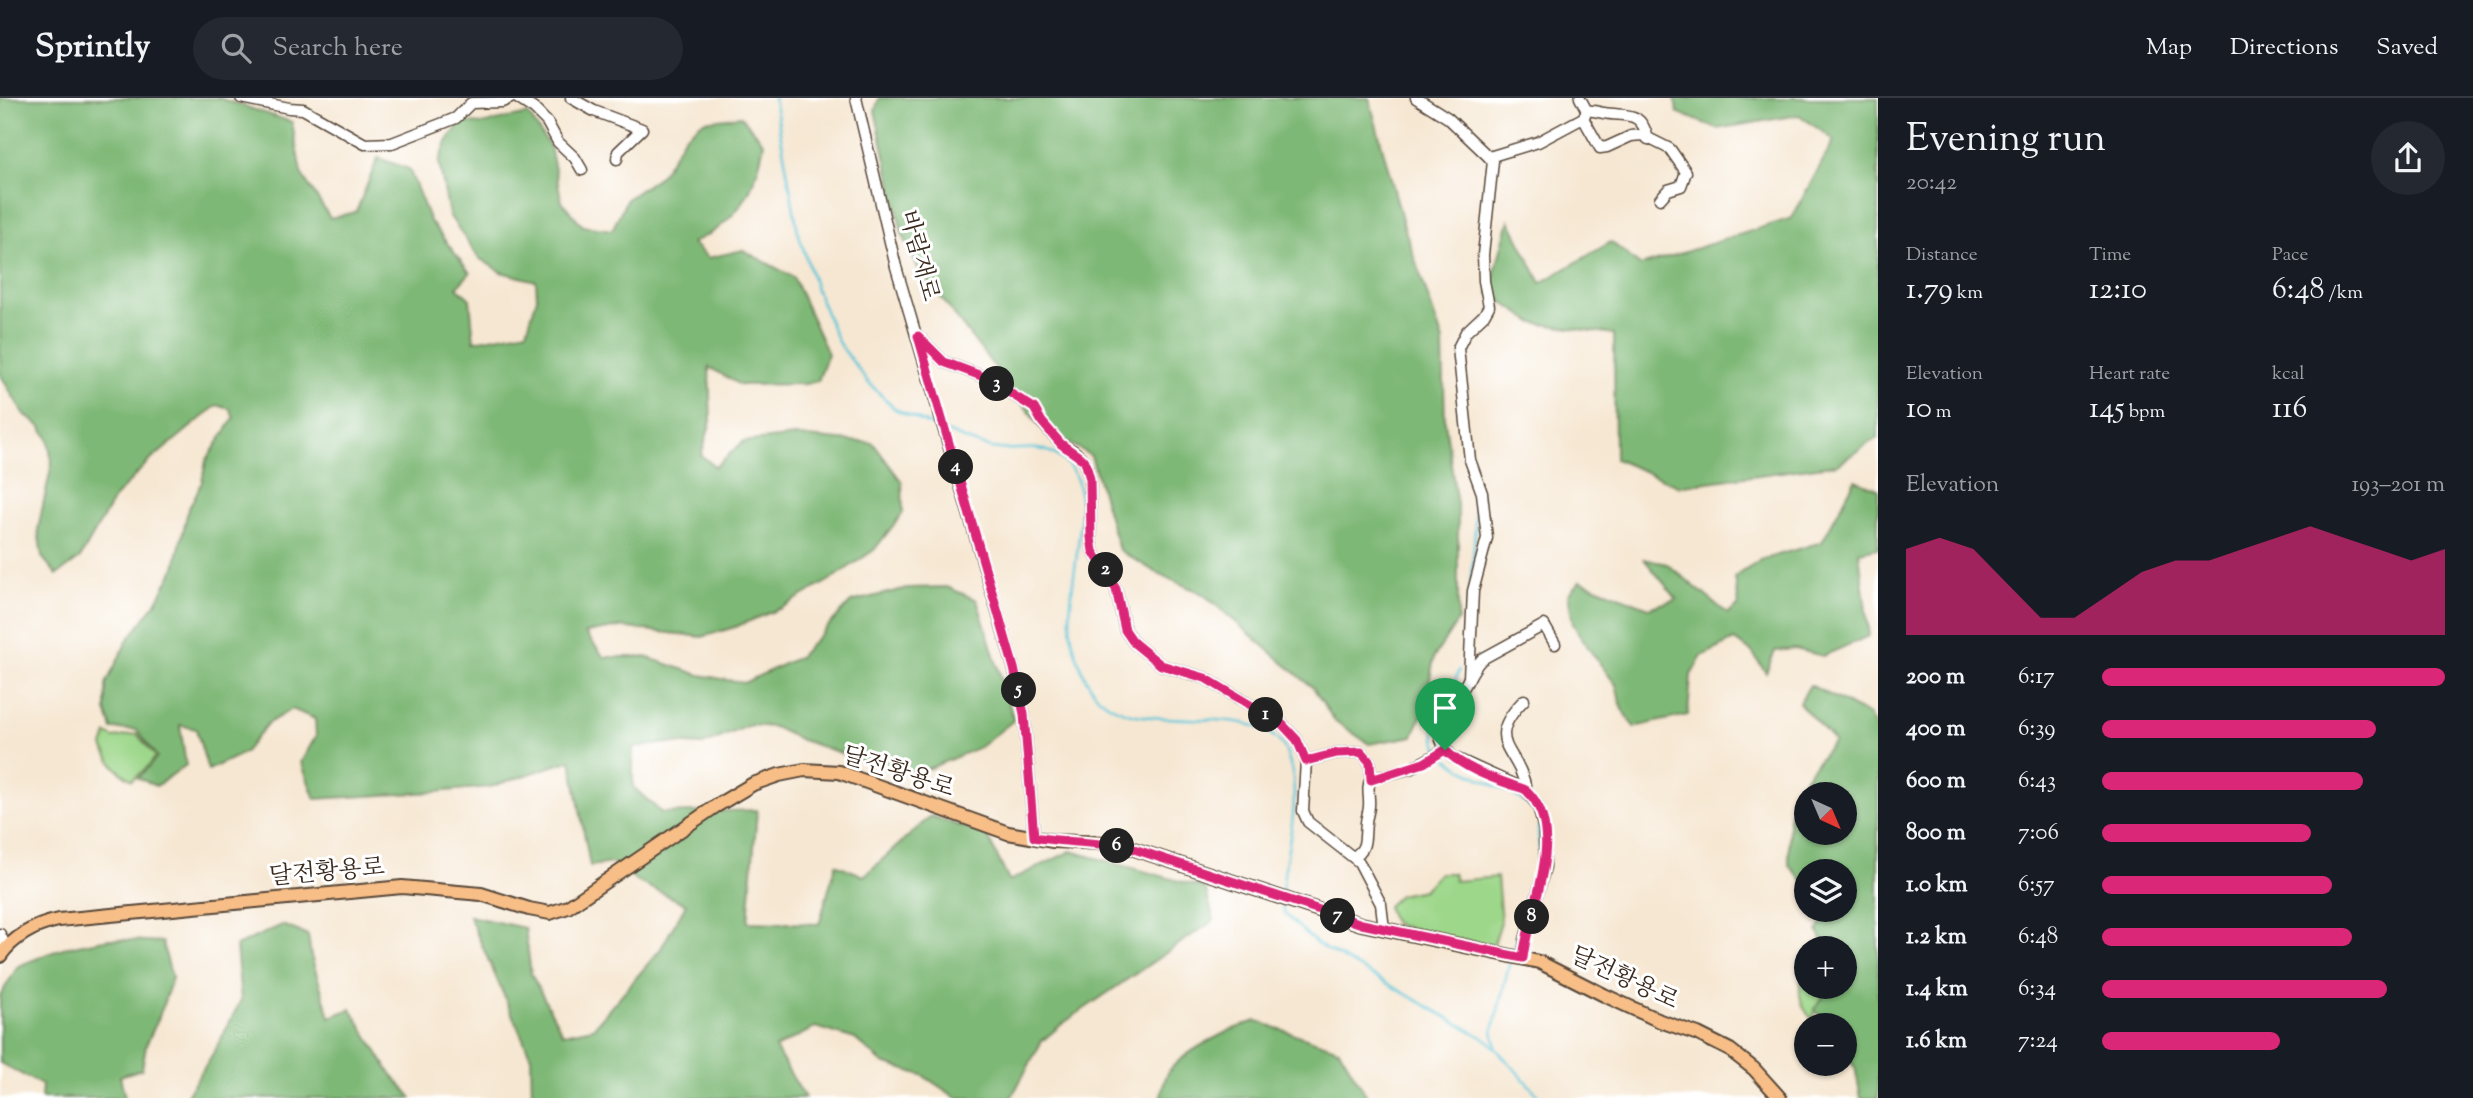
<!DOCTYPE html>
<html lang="en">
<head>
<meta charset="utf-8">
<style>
	body { margin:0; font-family:"Sorts Mill Goudy","Noto Serif KR",serif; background:#242831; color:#f1f3f6; height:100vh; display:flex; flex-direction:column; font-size:26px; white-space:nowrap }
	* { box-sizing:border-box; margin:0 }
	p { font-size:23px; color:#9ea1a6 }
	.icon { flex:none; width:38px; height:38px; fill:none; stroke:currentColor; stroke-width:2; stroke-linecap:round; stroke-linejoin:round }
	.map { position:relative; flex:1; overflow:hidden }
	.panel { display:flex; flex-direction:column; background:#171b24; width:595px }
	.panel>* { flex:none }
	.needle { width:46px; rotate:136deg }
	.tools { position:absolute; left:1794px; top:684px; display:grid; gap:14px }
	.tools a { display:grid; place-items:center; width:63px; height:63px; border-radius:50%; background:#171b24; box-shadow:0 2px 5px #0004; font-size:35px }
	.pin { position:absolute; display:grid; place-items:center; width:60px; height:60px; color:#fff; margin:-72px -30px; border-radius:50% 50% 50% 0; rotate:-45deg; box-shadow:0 0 7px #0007 }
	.pin .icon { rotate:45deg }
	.km { position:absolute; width:35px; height:35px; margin:-18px; border-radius:50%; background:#222; color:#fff; font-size:19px; line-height:35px; text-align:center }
	.round { display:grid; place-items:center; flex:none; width:74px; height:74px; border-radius:37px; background:#242831 }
	.head { display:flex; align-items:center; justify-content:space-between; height:119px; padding:0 28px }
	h1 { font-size:38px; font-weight:600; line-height:52px }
	.metrics { display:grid; grid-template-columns:repeat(3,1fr); gap:10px; height:119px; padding:7px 28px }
	.metrics div { display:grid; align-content:center }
	.metrics b { font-size:30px; font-weight:600 }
	.metrics small { font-size:19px; font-weight:400 }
	.metrics p { font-size:19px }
	.chart { height:196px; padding:14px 28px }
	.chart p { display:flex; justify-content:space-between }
	.chart svg { width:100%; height:126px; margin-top:7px; fill:#db2777; opacity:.7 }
	ul { padding:0 28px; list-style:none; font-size:23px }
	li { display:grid; grid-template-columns:112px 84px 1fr; align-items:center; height:52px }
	li i { height:18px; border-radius:9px; background:#db2777 }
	header { display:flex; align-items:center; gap:42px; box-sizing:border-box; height:98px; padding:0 35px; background:#171b24; border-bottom:2px solid #363941 }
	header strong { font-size:33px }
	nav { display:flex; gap:38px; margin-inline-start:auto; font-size:24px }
	.search { width:490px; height:63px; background:#242831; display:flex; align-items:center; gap:18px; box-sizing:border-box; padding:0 24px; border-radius:38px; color:#9ea1a6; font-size:26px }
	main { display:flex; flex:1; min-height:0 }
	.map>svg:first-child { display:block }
	.green { fill:#9dd78a; stroke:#6c8054; stroke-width:2 }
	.forest { fill:#7eb876; stroke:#5c714a; stroke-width:2; fill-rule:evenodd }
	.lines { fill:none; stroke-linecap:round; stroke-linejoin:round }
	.stream { stroke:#5cc5d9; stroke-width:2.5 }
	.minor-casing { stroke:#574639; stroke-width:13 }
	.major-casing { stroke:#574639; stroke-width:16 }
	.minor { stroke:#fff; stroke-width:10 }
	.major { stroke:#f7be87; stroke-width:12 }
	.route-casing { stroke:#fff; stroke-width:14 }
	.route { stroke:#db2777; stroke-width:9 }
	.labels { text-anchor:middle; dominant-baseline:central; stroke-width:6; stroke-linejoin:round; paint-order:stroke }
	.street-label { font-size:24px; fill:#3b2a1e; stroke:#fff }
</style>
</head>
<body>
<header>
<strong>Sprintly</strong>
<div class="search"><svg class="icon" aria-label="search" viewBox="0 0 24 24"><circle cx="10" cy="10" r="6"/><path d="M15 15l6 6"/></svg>Search here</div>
<nav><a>Map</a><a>Directions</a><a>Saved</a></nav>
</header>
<main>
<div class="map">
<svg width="1878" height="1000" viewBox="0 0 1878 1000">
	<rect width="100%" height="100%" fill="#fff"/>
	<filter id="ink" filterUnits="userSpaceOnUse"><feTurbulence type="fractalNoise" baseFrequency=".0143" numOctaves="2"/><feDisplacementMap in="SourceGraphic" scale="14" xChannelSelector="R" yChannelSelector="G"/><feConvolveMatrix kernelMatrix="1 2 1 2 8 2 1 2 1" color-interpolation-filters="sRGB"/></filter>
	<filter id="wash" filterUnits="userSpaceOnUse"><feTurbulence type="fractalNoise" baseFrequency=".00686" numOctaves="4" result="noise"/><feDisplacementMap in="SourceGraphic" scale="28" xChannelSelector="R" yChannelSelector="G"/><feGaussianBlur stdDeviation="1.57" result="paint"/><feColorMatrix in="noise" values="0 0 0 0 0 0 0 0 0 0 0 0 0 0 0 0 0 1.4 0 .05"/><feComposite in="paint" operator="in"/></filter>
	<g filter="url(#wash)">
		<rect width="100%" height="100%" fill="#f6e7d2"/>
		<g class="green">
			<path d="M107 636 114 640 137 636 155 658 150 667 132 682C117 673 110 665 103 648Z"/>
			<polygon points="1439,775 1453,775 1455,783 1497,779 1501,824 1493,849 1400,828 1393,824 1387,808 1399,797 1423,792"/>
			<path d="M1806 870V889H1830L1815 911 1813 922C1799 909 1795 888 1806 870Z"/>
		</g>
		<g class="forest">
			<path d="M0 0H219L292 24 301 75 330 120 356 114 378 60 409 71 430 123 470 175 457 189 470 201 474 243 527 233 537 200 536 183 501 174 479 160 449 117 439 64 447 44 461 24 481 26 528 16 550 49 562 104 583 128 612 132 627 101 661 77 685 38 704 23 741 18 764 45C757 83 747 108 717 131 709 137 700 140 692 145L708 160 743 152 793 179 828 256 818 283 806 286 740 287 709 269 711 323 701 357 715 369 743 344 795 338 873 345 902 384 903 415 874 452 830 482 781 510 735 529 702 539 620 529 585 535 604 559H646L700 577 744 585 799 559 851 504 908 490 947 489 977 502 1014 622 980 649 930 670 900 675 799 641 774 629 750 627 703 647 666 645 633 650V689L662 715 757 712 748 824 819 826 836 766 864 778 931 718 987 737 1009 783 1071 753 1205 790 1214 822 1062 926 1042 943 1011 1000H957L922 977 883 965 855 941 816 929 775 950 805 1000H532L531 959 469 818 525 830 531 876 563 936 593 930 660 852 686 806 638 784 613 765 590 768 571 662 490 689 434 694 315 701 301 664 316 638 315 621 292 611 267 626 244 655 208 672 196 631 180 627 186 667 156 688 138 680 157 659 137 632 112 631 106 612V586L127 543 156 505 175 469 188 412 202 384 206 363 234 320 230 311 217 307 146 366 115 399 80 460 57 477 42 459 38 431 52 365 48 340 40 328 23 315 1 278 0 272Z"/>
			<polygon points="879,0 1369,0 1405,132 1443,243 1445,324 1458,414 1458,522 1434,559 1425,609 1413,638 1369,646 1334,622 1313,590 1203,496 1159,476 1119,452 1091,358 1040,328 918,170 902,135 875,13"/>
			<polygon points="1675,0 1878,0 1878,339 1838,366 1679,388 1615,361 1614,236 1534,225 1489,195 1509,122 1541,185 1611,144 1641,168 1792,120 1834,42 1799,17 1717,31 1677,14"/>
			<polygon points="1855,382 1878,391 1878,450 1859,454 1869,538 1823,558 1795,551 1775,553 1766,575 1752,554 1734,542 1702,558 1691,577 1688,617 1634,629 1622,611 1616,587 1586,547 1573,526 1568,496 1580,483 1649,510 1677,501 1644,461 1667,466 1728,516 1739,507 1735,479 1761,462 1822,444"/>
			<path d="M1810 587 1869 617 1878 635V1000H1861L1855 969 1845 957 1844 928 1825 927 1815 911 1830 889H1844V850H1826L1818 833 1828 812H1844V774H1806V787L1789 767V720L1805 679 1834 643 1799 605ZM1806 696H1844V735H1806Z"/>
			<polygon points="282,827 308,837 311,858 330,919 351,911 388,972 412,1000 185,1000 214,954 241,902 236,848"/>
			<polygon points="109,841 162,844 172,880 159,919 146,947 142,971 120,978 125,1000 41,1000 42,987 0,965 0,898 18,868 63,850"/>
			<path d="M1256 923 1339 951 1368 1000H1160C1163 992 1164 980 1169 973 1186 952 1231 930 1256 923Z"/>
		</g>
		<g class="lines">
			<g class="stream">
				<polyline points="774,0 798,134 816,191 838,244 867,283 895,311 941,332"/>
				<path d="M947 334C961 340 977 347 992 350 1010 354 1034 347 1050 354 1063 360 1074 371 1078 385 1087 428 1070 478 1070 522 1070 543 1082 580 1096 596 1137 643 1240 599 1281 645 1287 652 1292 671 1293 680 1298 718 1284 759 1282 797"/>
				<path d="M1465 543C1467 493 1479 444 1474 394"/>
				<path d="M1459 572C1454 590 1442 604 1436 622 1420 674 1511 682 1536 715"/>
				<polyline points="1538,728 1540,770"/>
				<polyline points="1281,803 1284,815 1317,846 1489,943 1541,1000"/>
				<polyline points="1513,853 1529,810"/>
				<polyline points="1496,948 1493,932 1510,863"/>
			</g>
		</g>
	</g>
	<g filter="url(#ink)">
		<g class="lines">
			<defs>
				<g id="minor">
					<polyline points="241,0 289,10 303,11 365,46 392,45 446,24 456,20 471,5 502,4 511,0"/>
					<polyline points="517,0 534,11 547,24 558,44 575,60 582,72"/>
					<polyline points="571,0 594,13 642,31 618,54 617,61"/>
					<polyline points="856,0 896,169 1014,571 1024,616 1034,739"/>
					<polyline points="1416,0 1448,20 1493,63 1483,157 1484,183 1489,208 1484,217 1466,234 1458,250 1470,362 1482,395 1487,440 1473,493 1469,580"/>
					<polyline points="1580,0 1587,13"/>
					<path d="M1583 20 1587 13C1594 12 1597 14 1604 15 1626 19 1641 11 1648 41"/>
					<polyline points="1489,59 1538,44 1583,20 1600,50 1607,49 1631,38 1642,37 1670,51 1686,74 1681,88 1668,92 1660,101"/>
					<polyline points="918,238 944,264 984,279 1034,310 1042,325 1061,346 1074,353 1085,363 1090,381 1091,441 1093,453 1116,491 1125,532 1134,545 1161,567 1205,580 1282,626 1297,642 1306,663 1303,713 1308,724 1359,764 1381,806 1384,831"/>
					<path d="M1524 602C1481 646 1520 650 1526 692"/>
					<polyline points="1306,663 1337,655 1361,654 1370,664 1371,682"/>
					<path d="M1353 759C1368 751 1364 740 1366 725 1366 719 1369 714 1369 708 1370 699 1366 689 1371 681L1412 670 1445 652"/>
					<polyline points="0,836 6,849"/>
					<path d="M1523 860 1525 842 1545 769 1544 732 1538 708 1526 692 1453 659C1425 633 1447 613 1464 589 1470 579 1473 570 1482 561L1544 527 1555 546"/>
				</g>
				<path id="major" d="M0 858C15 837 35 827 59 822L402 789 481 796 529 811 550 815 568 809 716 708 753 686 779 677 804 672 839 674 1008 735 1053 743 1106 745 1134 751 1361 826 1539 864 1604 897 1660 923 1698 936 1730 952 1754 971 1780 1000"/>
			</defs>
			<use href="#minor" class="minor-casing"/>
			<use href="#major" class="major-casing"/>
			<use href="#minor" class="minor"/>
			<use href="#major" class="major"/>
		</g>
	</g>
	<g class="lines" filter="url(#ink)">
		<defs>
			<path id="route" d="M918 238 944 264 984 279 1034 310 1042 324 1061 346 1085 363 1090 381 1091 440 1093 453 1116 491 1125 532 1134 545 1161 567 1205 580 1282 626 1297 642 1306 663 1337 655 1361 654 1370 664 1371 682 1424 665 1445 652C1462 669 1489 679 1512 687 1516 689 1524 690 1527 693 1569 734 1528 812 1523 860L1362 826 1134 751C1101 744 1067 745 1034 739L1024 616 1014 570Z"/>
		</defs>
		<use href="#route" class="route-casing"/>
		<use href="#route" class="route"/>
	</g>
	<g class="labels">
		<g class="street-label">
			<text transform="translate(918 158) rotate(75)">바람재로</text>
			<text transform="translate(898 675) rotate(18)">달전황용로</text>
			<text transform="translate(327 775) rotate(-5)">달전황용로</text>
			<text transform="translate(1624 881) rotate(25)">달전황용로</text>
		</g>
	</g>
</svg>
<div class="tools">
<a><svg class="needle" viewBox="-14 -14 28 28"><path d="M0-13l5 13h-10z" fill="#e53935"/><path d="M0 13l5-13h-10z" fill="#9ea1a6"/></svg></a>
<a><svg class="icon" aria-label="layers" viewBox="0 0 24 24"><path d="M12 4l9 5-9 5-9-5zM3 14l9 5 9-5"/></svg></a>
<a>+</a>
<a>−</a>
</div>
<div class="pin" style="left:1445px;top:652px;background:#1e9e55"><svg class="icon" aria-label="arrive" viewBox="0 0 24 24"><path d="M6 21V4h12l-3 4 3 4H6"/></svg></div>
<b class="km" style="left:1266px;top:617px">1</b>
<b class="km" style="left:1106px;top:472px">2</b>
<b class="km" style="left:997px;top:286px">3</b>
<b class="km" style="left:956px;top:369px">4</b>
<b class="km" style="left:1019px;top:592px">5</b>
<b class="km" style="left:1117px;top:748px">6</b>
<b class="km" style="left:1338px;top:818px">7</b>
<b class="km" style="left:1532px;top:819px">8</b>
</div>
<section class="panel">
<div class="head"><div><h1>Evening run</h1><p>20:42</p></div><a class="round"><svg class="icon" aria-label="share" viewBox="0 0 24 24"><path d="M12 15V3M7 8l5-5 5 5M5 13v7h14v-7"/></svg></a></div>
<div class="metrics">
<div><p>Distance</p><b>1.79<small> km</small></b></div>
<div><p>Time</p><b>12:10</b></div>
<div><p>Pace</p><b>6:48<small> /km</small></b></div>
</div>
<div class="metrics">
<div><p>Elevation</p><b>10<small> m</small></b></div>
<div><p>Heart rate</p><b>145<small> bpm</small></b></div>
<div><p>kcal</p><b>116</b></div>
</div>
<div class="chart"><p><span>Elevation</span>193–201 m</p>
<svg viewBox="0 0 160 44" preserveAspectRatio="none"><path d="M0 44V14L10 10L20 14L30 26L40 38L50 38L60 30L70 22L80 18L90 18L100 14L110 10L120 6L130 10L140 14L150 18L160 14V44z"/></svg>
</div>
<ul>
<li><b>200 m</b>6:17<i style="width:100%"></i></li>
<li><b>400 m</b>6:39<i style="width:80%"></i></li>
<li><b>600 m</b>6:43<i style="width:76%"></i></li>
<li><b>800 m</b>7:06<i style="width:61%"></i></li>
<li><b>1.0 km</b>6:57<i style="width:67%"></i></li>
<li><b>1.2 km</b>6:48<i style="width:73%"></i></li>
<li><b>1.4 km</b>6:34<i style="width:83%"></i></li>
<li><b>1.6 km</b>7:24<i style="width:52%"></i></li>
</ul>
</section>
</main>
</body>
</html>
